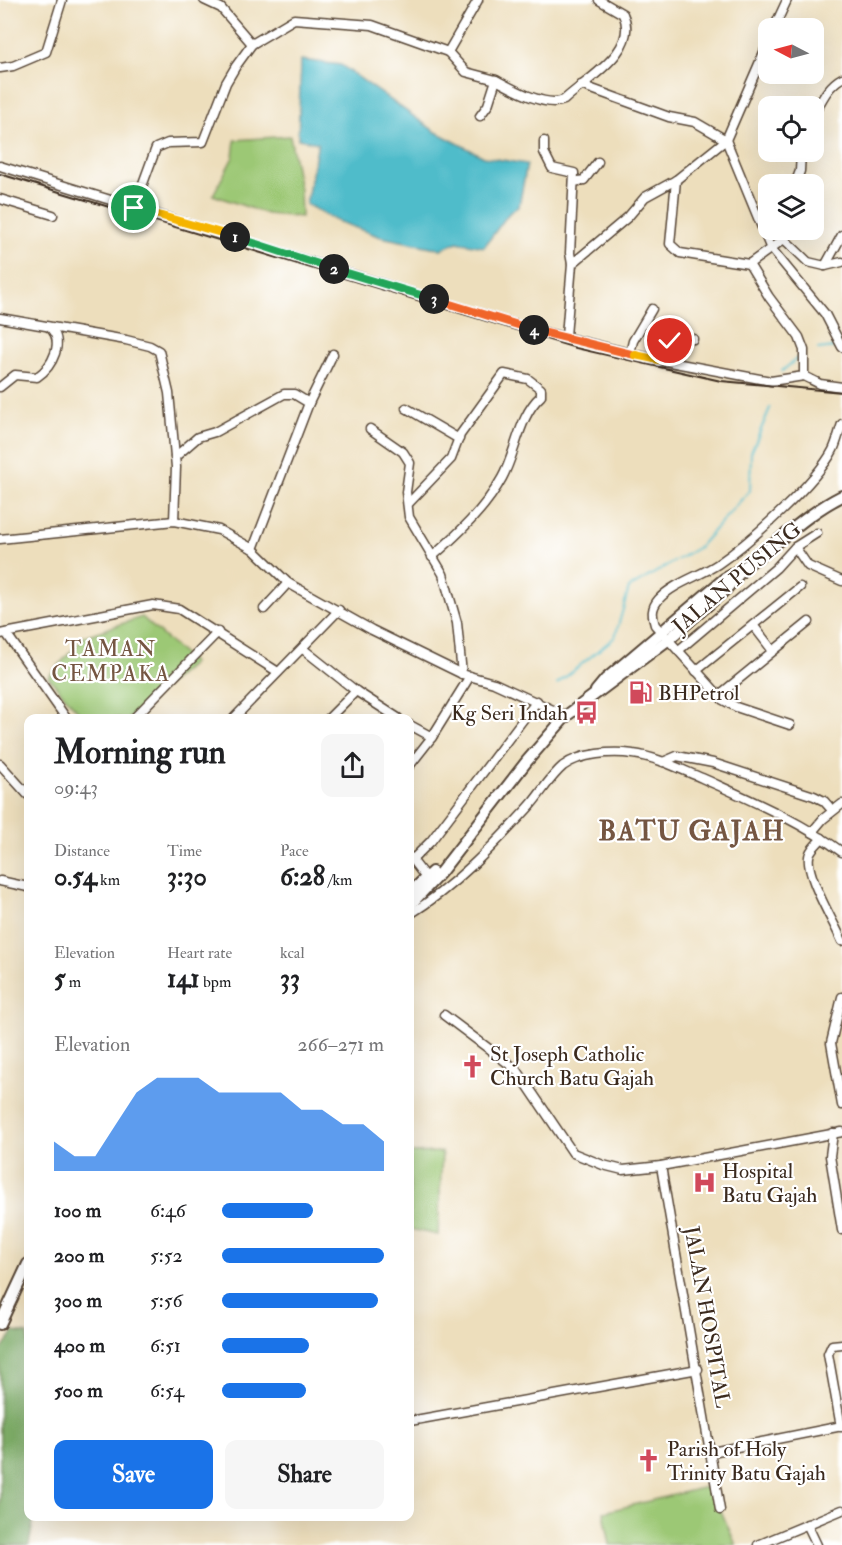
<!DOCTYPE html>
<html lang="en">
<head>
<meta charset="utf-8">
<style>
	body { margin:0; font-family:"IM FELL Double Pica",serif; background:#f6f6f6; color:#202124; height:100vh; display:flex; flex-direction:column; font-size:22px; white-space:nowrap }
	* { box-sizing:border-box; margin:0 }
	p { font-size:20px; color:#757577 }
	.icon { flex:none; width:33px; height:33px; fill:none; stroke:currentColor; stroke-width:2; stroke-linecap:round; stroke-linejoin:round }
	.map { position:relative; flex:1; overflow:hidden }
	.side { position:absolute; left:24px; top:714px; width:390px; height:807px; display:flex; flex-direction:column; background:#fff; border-radius:12px; box-shadow:0 6px 24px #0002 }
	.side>* { flex:none }
	.needle { width:39px; rotate:276deg }
	.tools { position:absolute; left:758px; top:18px; display:grid; gap:12px }
	.tools a { display:grid; place-items:center; width:66px; height:66px; border-radius:12px; background:#fff; box-shadow:0 6px 24px #0002; font-size:30px }
	.pin { position:absolute; display:grid; place-items:center; width:51px; height:51px; color:#fff; margin:-26px; border:3px solid #fff; border-radius:50%; box-shadow:0 2px 6px #0007 }
	.km { position:absolute; width:30px; height:30px; margin:-15px; border-radius:50%; background:#222; color:#fff; font-size:16px; line-height:30px; text-align:center }
	.round { display:grid; place-items:center; flex:none; width:63px; height:63px; border-radius:12px; background:#f6f6f6 }
	.headline { display:flex; align-items:center; justify-content:space-between; height:102px; padding:0 30px }
	h1 { font-size:33px; font-weight:700; line-height:45px }
	.stats { display:grid; grid-template-columns:repeat(3,1fr); gap:9px; height:102px; padding:6px 30px }
	.stats div { display:grid; align-content:center }
	.stats b { font-size:26px; font-weight:700 }
	.stats small { font-size:16px; font-weight:400 }
	.stats p { font-size:16px }
	.chart { height:168px; padding:12px 30px }
	.chart p { display:flex; justify-content:space-between }
	.chart svg { width:100%; height:108px; margin-top:6px; fill:#1a73e8; opacity:.7 }
	.primary-button { display:flex; gap:12px; margin-top:auto; padding:12px 30px }
	.primary-button a { flex:1; height:69px; border-radius:12px; background:#1a73e8; color:#fff; font-size:24px; font-weight:700; line-height:69px; text-align:center }
	.primary-button a+a { background:#f6f6f6; color:#202124 }
	ul { padding:0 30px; list-style:none; font-size:20px }
	li { display:grid; grid-template-columns:96px 72px 1fr; align-items:center; height:45px }
	li i { height:15px; border-radius:8px; background:#1a73e8 }
	.map>svg:first-child { display:block }
	.green { fill:#9cc875; stroke:#6c794a; stroke-width:1.5 }
	.forest { fill:#7dac66; stroke:#5c6b42; stroke-width:1.5 }
	.water { fill:#4fbcca; stroke:#457374; stroke-width:1.5 }
	.lines { fill:none; stroke-linecap:round; stroke-linejoin:round }
	.stream { stroke:#4fbcca; stroke-width:2 }
	.minor-casing { stroke:#564536; stroke-width:11 }
	.major-casing { stroke:#564536; stroke-width:14 }
	.minor { stroke:#fff; stroke-width:8 }
	.major { stroke:#fff; stroke-width:10 }
	.rail { stroke:#3b2a1e; stroke-width:2 }
	.split-1-casing { stroke:#fff; stroke-width:12 }
	.split-2-casing { stroke:#fff; stroke-width:12 }
	.split-3-casing { stroke:#fff; stroke-width:12 }
	.split-4-casing { stroke:#fff; stroke-width:12 }
	.split-5-casing { stroke:#fff; stroke-width:12 }
	.split-6-casing { stroke:#fff; stroke-width:12 }
	.split-1 { stroke:#f5b400; stroke-width:8 }
	.split-2 { stroke:#22a559; stroke-width:8 }
	.split-3 { stroke:#22a559; stroke-width:8 }
	.split-4 { stroke:#f0652b; stroke-width:8 }
	.split-5 { stroke:#f0652b; stroke-width:8 }
	.split-6 { stroke:#f5b400; stroke-width:8 }
	.labels { text-anchor:middle; dominant-baseline:central; stroke-width:4.5; stroke-linejoin:round; paint-order:stroke }
	.street-label { font-size:21px; fill:#3b2a1e; stroke:#fff }
	.poi-label { font-size:21px; fill:#3b2a1e; stroke:#fff; text-anchor:start }
	.neighbourhood-label { font-size:22px; letter-spacing:1.5px; fill:#755642; stroke:#fff }
	.district-label { font-size:27px; font-weight:bold; letter-spacing:1.5px; fill:#755642; stroke:#fff }
</style>
</head>
<body>
<div class="map">
<svg width="842" height="1545" viewBox="0 0 842 1545">
	<rect width="100%" height="100%" fill="#fff"/>
	<filter id="ink" filterUnits="userSpaceOnUse"><feTurbulence type="fractalNoise" baseFrequency=".0167" numOctaves="2"/><feDisplacementMap in="SourceGraphic" scale="12" xChannelSelector="R" yChannelSelector="G"/><feConvolveMatrix kernelMatrix="1 2 1 2 8 2 1 2 1" color-interpolation-filters="sRGB"/></filter>
	<filter id="wash" filterUnits="userSpaceOnUse"><feTurbulence type="fractalNoise" baseFrequency=".008" numOctaves="4" result="noise"/><feDisplacementMap in="SourceGraphic" scale="24" xChannelSelector="R" yChannelSelector="G"/><feGaussianBlur stdDeviation="1.35" result="paint"/><feColorMatrix in="noise" values="0 0 0 0 0 0 0 0 0 0 0 0 0 0 0 0 0 1.4 0 .05"/><feComposite in="paint" operator="in"/></filter>
	<g filter="url(#wash)">
		<rect width="100%" height="100%" fill="#eddebc"/>
		<g class="green">
			<polygon points="290,136 300,190 301,217 267,214 213,195 233,157 235,140"/>
			<polygon points="142,617 193,663 130,718 84,718 48,677 85,636"/>
			<polygon points="442,1152 438,1235 410,1229 410,1153"/>
			<polygon points="710,1486 736,1545 610,1545 604,1512"/>
		</g>
		<polygon class="forest" points="14,1332 28,1334 28,1516 34,1517 29,1545 0,1545 0,1352"/>
		<polygon class="water" points="301,60 341,65 436,132 484,157 527,164 519,206 509,213 484,247 457,242 441,249 381,237 337,221 306,204 318,143 298,139"/>
		<g class="lines">
			<g class="stream">
				<polyline points="818,349 835,347 842,353"/>
				<polyline points="782,371 799,357"/>
				<polyline points="557,684 615,637 629,588 699,547 750,490 751,453 770,408"/>
			</g>
		</g>
	</g>
	<g filter="url(#ink)">
		<g class="lines">
			<defs>
				<g id="minor">
					<polyline points="204,0 221,8 252,44"/>
					<polyline points="478,0 448,52 466,72 496,80 488,105 480,116"/>
					<polyline points="774,28 787,0"/>
					<polyline points="0,68 13,66 46,52 62,0"/>
					<path d="M496 80C513 89 546 108 564 100 586 79 640 51 623 14L599 0"/>
					<polyline points="581,85 669,117 695,122 726,140 770,247 825,314 842,347"/>
					<path d="M813 116C821 102 827 86 842 78"/>
					<polyline points="544,141 544,152 552,168 574,173 570,253 572,264 566,336"/>
					<polyline points="0,166 523,327 659,360 771,381 804,376 804,350 799,337 769,297 749,264 784,239 808,262 825,266 842,235"/>
					<polyline points="676,180 670,244 680,253 749,264"/>
					<polyline points="574,182 584,180 598,162"/>
					<polyline points="795,184 800,171 801,152"/>
					<polyline points="0,199 53,215"/>
					<polyline points="134,208 156,148 168,143 203,142 226,83 236,66 252,44 294,19 372,25 448,52"/>
					<polyline points="572,264 628,217 645,197 676,180 726,140 768,43"/>
					<polyline points="825,266 842,262"/>
					<polyline points="0,318 126,340 150,346 159,351 169,393 176,467 174,521"/>
					<polyline points="630,353 633,341 652,309"/>
					<polyline points="659,360 670,341 684,337 693,339"/>
					<polyline points="804,376 820,384 842,387"/>
					<path d="M0 387 15 375 37 377C52 367 66 341 49 327"/>
					<polyline points="406,408 459,439"/>
					<polyline points="370,429 403,452 410,463 406,492 409,517 443,574 457,623 462,674"/>
					<polyline points="175,457 198,437 215,432 284,394 294,394 309,403"/>
					<path d="M408 504 451 459 460 435 504 374 528 379 541 389V396C519 415 516 453 502 478 485 509 458 534 432 557"/>
					<polyline points="0,539 174,521 219,530 253,549 288,583 372,630 462,674 494,683 566,716"/>
					<polyline points="795,547 808,566 842,581"/>
					<polyline points="253,549 309,403 333,354"/>
					<polyline points="264,609 288,583"/>
					<polyline points="753,625 773,651"/>
					<polyline points="6,633 66,718"/>
					<polyline points="0,634 153,605 179,609 278,672"/>
					<polyline points="303,649 356,691 398,718"/>
					<polyline points="679,650 776,568 795,547 817,533"/>
					<polyline points="696,671 800,587"/>
					<polyline points="718,696 809,622"/>
					<polyline points="134,718 218,632"/>
					<polyline points="234,718 339,610"/>
					<polyline points="329,718 356,691"/>
					<polyline points="410,725 432,737"/>
					<path d="M790 725 736 707 723 700 655 625C652 615 651 608 659 599 674 583 700 576 718 564 750 542 816 483 833 450 837 442 839 432 842 424"/>
					<polyline points="663,762 677,756 713,763 814,796 824,801 832,810"/>
					<polyline points="0,764 28,795"/>
					<polyline points="410,765 432,737 470,676"/>
					<polyline points="812,832 823,819 842,804"/>
					<path d="M822 838C818 843 812 848 810 853 802 870 834 922 842 941"/>
					<polyline points="410,857 426,878"/>
					<polyline points="412,860 431,841 537,701"/>
					<polyline points="0,881 28,887"/>
					<path d="M410 914C454 887 493 846 528 808 540 795 549 778 563 766 580 753 613 751 633 754 657 757 680 769 702 778 750 800 800 821 842 852"/>
					<polyline points="842,997 831,1043 842,1105"/>
					<polyline points="444,1015 517,1070 573,1153 603,1165 623,1170 661,1166 842,1132"/>
					<polyline points="833,1133 830,1156 842,1230"/>
					<polyline points="661,1166 720,1510"/>
					<polyline points="410,1421 698,1369"/>
					<polyline points="841,1427 828,1354 832,1345 842,1344"/>
					<polyline points="712,1452 842,1426"/>
					<polyline points="807,1524 817,1545"/>
					<polyline points="758,1545 842,1510"/>
				</g>
				<g id="major">
					<path d="M596 691 606 679 724 579C767 556 798 518 842 496"/>
					<polyline points="410,893 432,872"/>
					<polyline points="410,905 440,873 527,761 566,716 669,639 726,589 742,570"/>
					<polyline points="0,1324 28,1264"/>
				</g>
			</defs>
			<use href="#minor" class="minor-casing"/>
			<use href="#major" class="major-casing"/>
			<use href="#minor" class="minor"/>
			<use href="#major" class="major"/>
			<polyline class="rail" points="0,174 576,348 721,381 842,392"/>
		</g>
	</g>
	<g class="lines" filter="url(#ink)">
		<defs>
			<polyline id="split-1" points="134,208 235,237"/>
			<polyline id="split-2" points="235,237 334,269"/>
			<polyline id="split-3" points="334,269 434,299"/>
			<polyline id="split-4" points="434,299 534,330"/>
			<polyline id="split-5" points="534,330 635,355"/>
			<polyline id="split-6" points="635,355 659,360 670,341"/>
		</defs>
		<use href="#split-1" class="split-1-casing"/>
		<use href="#split-2" class="split-2-casing"/>
		<use href="#split-3" class="split-3-casing"/>
		<use href="#split-4" class="split-4-casing"/>
		<use href="#split-5" class="split-5-casing"/>
		<use href="#split-6" class="split-6-casing"/>
		<use href="#split-1" class="split-1"/>
		<use href="#split-2" class="split-2"/>
		<use href="#split-3" class="split-3"/>
		<use href="#split-4" class="split-4"/>
		<use href="#split-5" class="split-5"/>
		<use href="#split-6" class="split-6"/>
	</g>
	<defs>
		<symbol id="fuel-bare" viewBox="-9 -9 18 18"><path d="M-5.5-6h7V0h2V4h1.3V-2.5L3-4.5l.8-.8L6-3V5H2.5V1h-1V6h-7ZM-4.2-4.7v3.2H.2V-4.7Z" fill="#d1495b" stroke="#fff" stroke-width="2.5" paint-order="stroke"/></symbol>
		<symbol id="bus-bare" viewBox="-9 -9 18 18"><path d="M-5-6H5V4H4V6H2V4H-2V6H-4V4H-5ZM-3.5-4V0h7V-4ZM-3.5 1.2v1.5H-2V1.2ZM2 1.2v1.5H3.5V1.2Z" fill="#d1495b" stroke="#fff" stroke-width="2.5" paint-order="stroke"/></symbol>
		<symbol id="church-bare" viewBox="-9 -9 18 18"><path d="M-1.2-6h2.4v3.5h3.3v2.4h-3.3V6h-2.4V-.1h-3.3v-2.4h3.3Z" fill="#d1495b" stroke="#fff" stroke-width="2.5" paint-order="stroke"/></symbol>
		<symbol id="hospital-bare" viewBox="-9 -9 18 18"><path d="M-5-5h3v3.5h4V-5h3V5h-3V1.5h-4V5h-3Z" fill="#d1495b" stroke="#fff" stroke-width="2.5" paint-order="stroke"/></symbol>
	</defs>
	<g fill-rule="evenodd">
		<use href="#fuel-bare" x="624" y="676" width="33" height="33"/>
		<use href="#bus-bare" x="570" y="696" width="33" height="33"/>
		<use href="#church-bare" x="456" y="1050" width="33" height="33"/>
		<use href="#hospital-bare" x="688" y="1166" width="33" height="33"/>
		<use href="#church-bare" x="632" y="1444" width="33" height="33"/>
	</g>
	<g class="labels">
		<g class="street-label">
			<text transform="translate(737 578) rotate(-40)">JALAN PUSING</text>
			<text transform="translate(707 1317) rotate(80)">JALAN HOSPITAL</text>
		</g>
		<g class="poi-label">
			<text x="658" y="693">BHPetrol</text>
			<text x="568" y="713" text-anchor="end">Kg Seri Indah</text>
			<text x="490" y="1054">St Joseph Catholic<tspan x="490" dy="24">Church Batu Gajah</tspan></text>
			<text x="722" y="1171">Hospital<tspan x="722" dy="24">Batu Gajah</tspan></text>
			<text x="667" y="1449">Parish of Holy<tspan x="667" dy="24">Trinity Batu Gajah</tspan></text>
		</g>
		<g class="neighbourhood-label">
			<text x="111" y="649">TAMAN<tspan x="111" dy="25">CEMPAKA</tspan></text>
		</g>
		<g class="district-label">
			<text x="692" y="831">BATU GAJAH</text>
		</g>
	</g>
</svg>
<div class="tools">
<a><svg class="needle" viewBox="-14 -14 28 28"><path d="M0-13l5 13h-10z" fill="#e53935"/><path d="M0 13l5-13h-10z" fill="#757577"/></svg></a>
<a><svg class="icon" aria-label="locate" viewBox="0 0 24 24"><circle cx="12" cy="12" r="6"/><path d="M12 2v4M12 18v4M2 12h4M18 12h4"/></svg></a>
<a><svg class="icon" aria-label="layers" viewBox="0 0 24 24"><path d="M12 4l9 5-9 5-9-5zM3 14l9 5 9-5"/></svg></a>
</div>
<div class="pin" style="left:134px;top:208px;background:#1e9e55"><svg class="icon" aria-label="arrive" viewBox="0 0 24 24"><path d="M6 21V4h12l-3 4 3 4H6"/></svg></div>
<div class="pin" style="left:670px;top:341px;background:#d93025"><svg class="icon" aria-label="check" viewBox="0 0 24 24"><path d="M5 12l5 5 9-10"/></svg></div>
<b class="km" style="left:235px;top:237px">1</b>
<b class="km" style="left:334px;top:269px">2</b>
<b class="km" style="left:434px;top:299px">3</b>
<b class="km" style="left:534px;top:330px">4</b>
<section class="side">
<div class="headline"><div><h1>Morning run</h1><p>09:43</p></div><a class="round"><svg class="icon" aria-label="share" viewBox="0 0 24 24"><path d="M12 15V3M7 8l5-5 5 5M5 13v7h14v-7"/></svg></a></div>
<div class="stats">
<div><p>Distance</p><b>0.54<small> km</small></b></div>
<div><p>Time</p><b>3:30</b></div>
<div><p>Pace</p><b>6:28<small> /km</small></b></div>
</div>
<div class="stats">
<div><p>Elevation</p><b>5<small> m</small></b></div>
<div><p>Heart rate</p><b>141<small> bpm</small></b></div>
<div><p>kcal</p><b>33</b></div>
</div>
<div class="chart"><p><span>Elevation</span>266–271 m</p>
<svg viewBox="0 0 160 44" preserveAspectRatio="none"><path d="M0 44V32L10 38L20 38L30 25L40 12L50 6L60 6L70 6L80 12L90 12L100 12L110 12L120 19L130 19L140 25L150 25L160 32V44z"/></svg>
</div>
<ul>
<li><b>100 m</b>6:46<i style="width:56%"></i></li>
<li><b>200 m</b>5:52<i style="width:100%"></i></li>
<li><b>300 m</b>5:56<i style="width:96%"></i></li>
<li><b>400 m</b>6:51<i style="width:54%"></i></li>
<li><b>500 m</b>6:54<i style="width:52%"></i></li>
</ul>
<div class="primary-button"><a>Save</a><a>Share</a></div>
</section>
</div>
</body>
</html>
